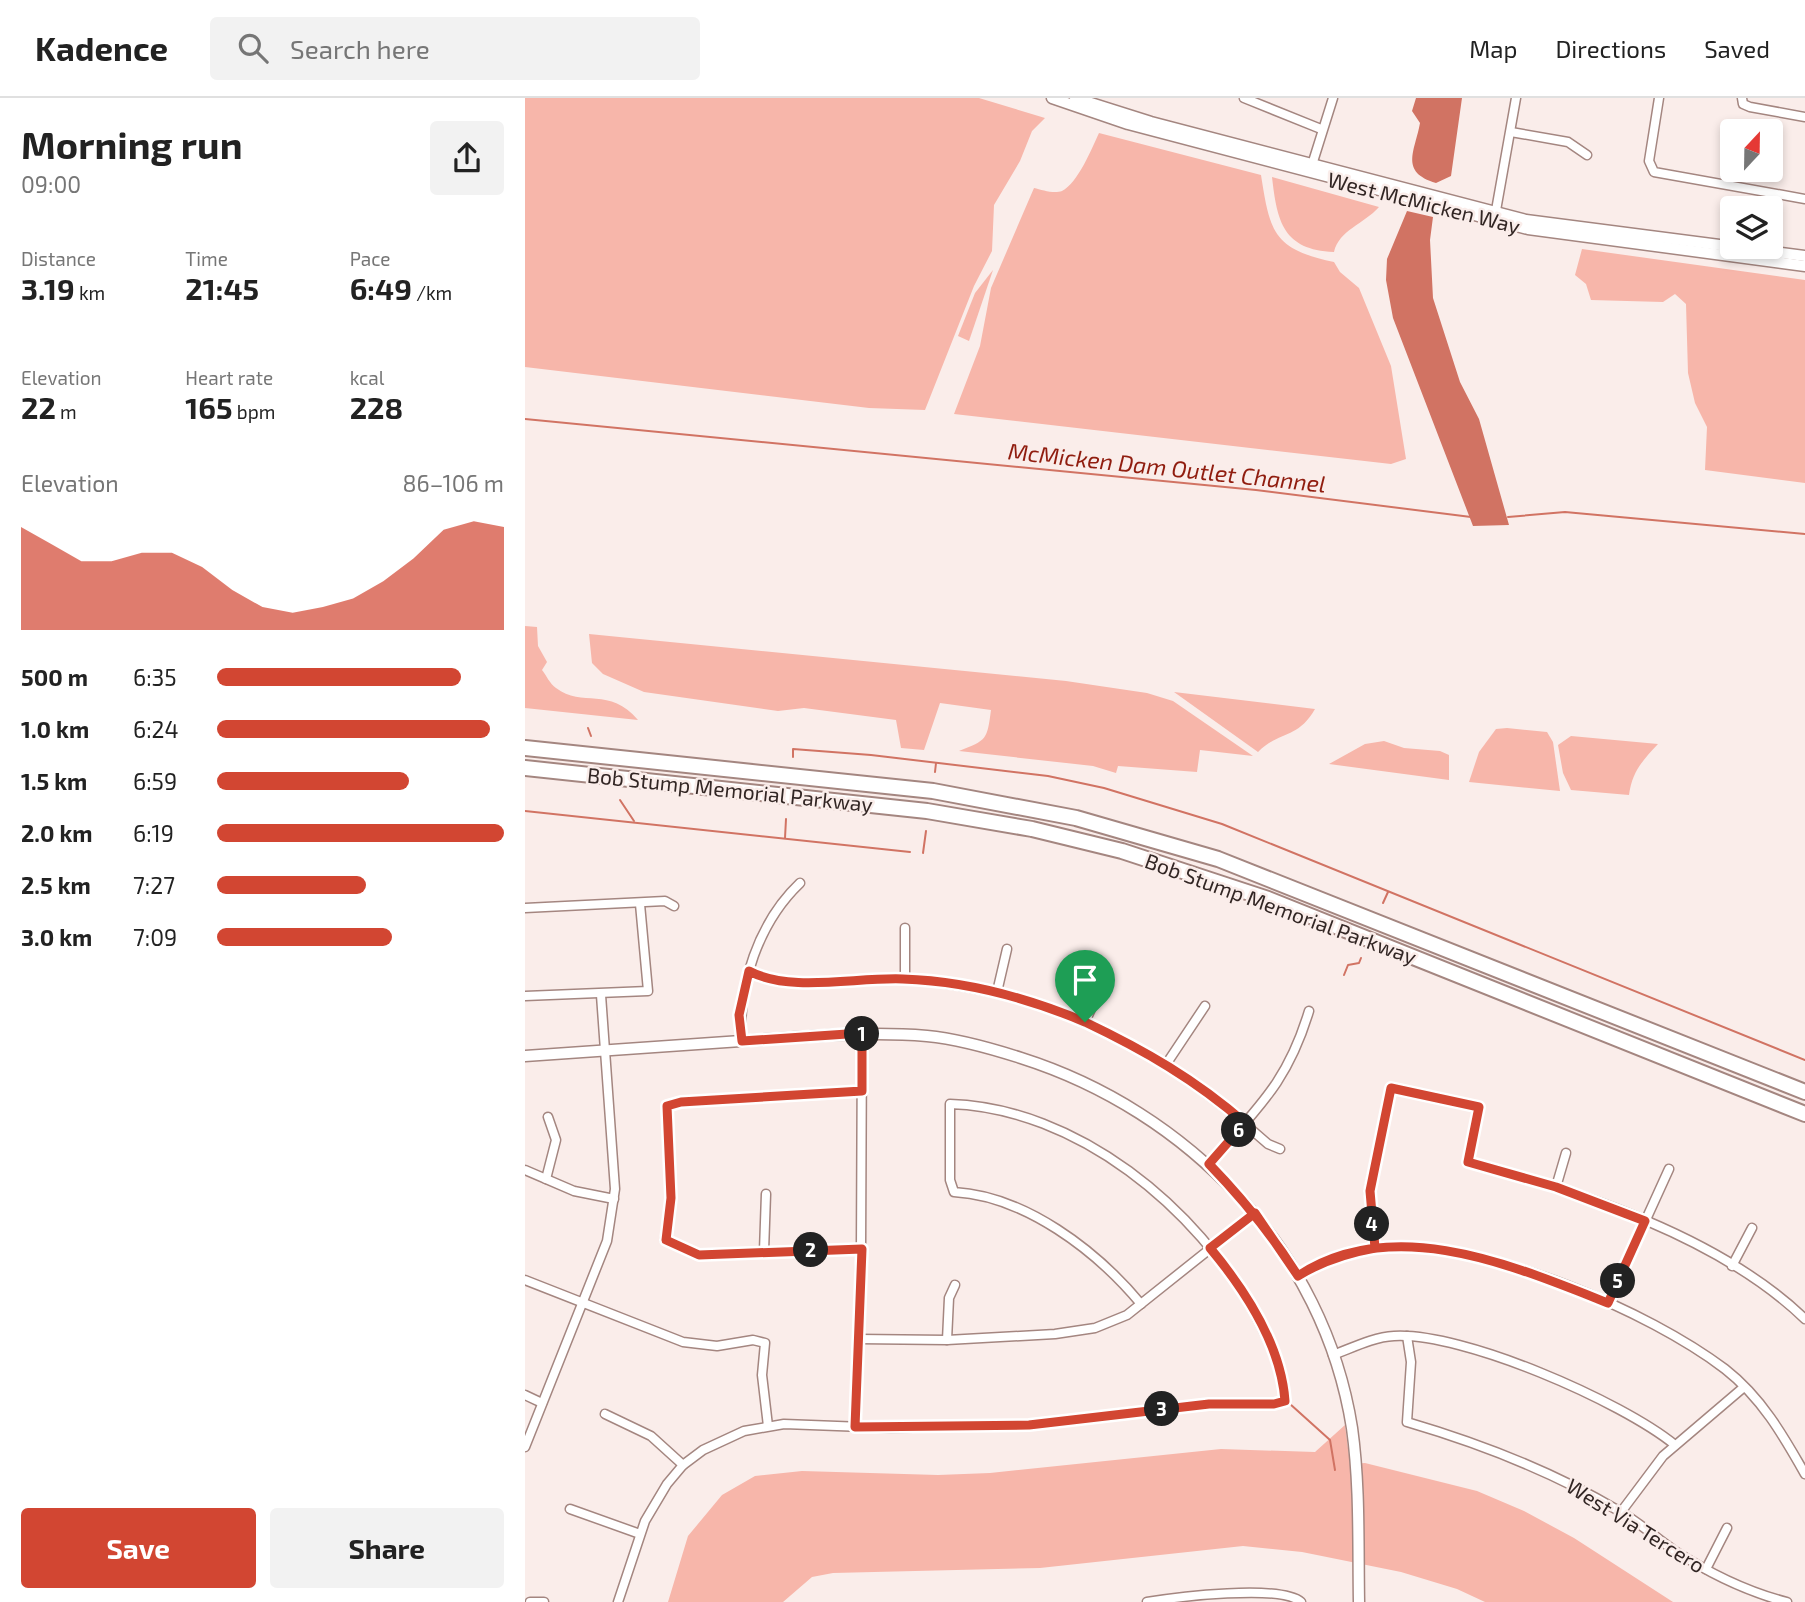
<!DOCTYPE html>
<html lang="en">
<head>
<meta charset="utf-8">
<style>
	body { margin:0; font-family:"Exo 2",sans-serif; background:#f2f2f2; color:#222; height:100vh; display:flex; flex-direction:column; font-size:26px; white-space:nowrap }
	* { box-sizing:border-box; margin:0 }
	p { font-size:23px; color:#767676 }
	.icon { flex:none; width:38px; height:38px; fill:none; stroke:currentColor; stroke-width:2; stroke-linecap:round; stroke-linejoin:round }
	.map { position:relative; flex:1; overflow:hidden }
	.details { display:flex; flex-direction:column; background:#fff; width:525px }
	.details>* { flex:none }
	.needle { width:46px; rotate:22deg }
	.controls { position:absolute; left:1195px; top:21px; display:grid; gap:14px }
	.controls a { display:grid; place-items:center; width:63px; height:63px; border-radius:7px; background:#fff; box-shadow:0 4px 10px #0003; font-size:35px }
	.pin { position:absolute; display:grid; place-items:center; width:60px; height:60px; color:#fff; margin:-72px -30px; border-radius:50% 50% 50% 0; rotate:-45deg; box-shadow:0 0 7px #0007 }
	.pin .icon { rotate:45deg }
	.km { position:absolute; width:35px; height:35px; margin:-18px; border-radius:50%; background:#222; color:#fff; font-size:19px; line-height:35px; text-align:center }
	.round { display:grid; place-items:center; flex:none; width:74px; height:74px; border-radius:7px; background:#f2f2f2 }
	.head { display:flex; align-items:center; justify-content:space-between; height:119px; padding:0 21px }
	h1 { font-size:38px; font-weight:700; line-height:52px }
	.stats { display:grid; grid-template-columns:repeat(3,1fr); gap:10px; height:119px; padding:7px 21px }
	.stats div { display:grid; align-content:center }
	.stats b { font-size:30px; font-weight:700 }
	.stats small { font-size:19px; font-weight:400 }
	.stats p { font-size:19px }
	.chart { height:196px; padding:14px 21px }
	.chart p { display:flex; justify-content:space-between }
	.chart svg { width:100%; height:126px; margin-top:7px; fill:#d24632; opacity:.7 }
	.cta { display:flex; gap:14px; margin-top:auto; padding:14px 21px }
	.cta a { flex:1; height:80px; border-radius:7px; background:#d24632; color:#fff; font-size:28px; font-weight:700; line-height:80px; text-align:center }
	.cta a+a { background:#f2f2f2; color:#222 }
	ul { padding:0 21px; list-style:none; font-size:23px }
	li { display:grid; grid-template-columns:112px 84px 1fr; align-items:center; height:52px }
	li i { height:18px; border-radius:9px; background:#d24632 }
	header { display:flex; align-items:center; gap:42px; box-sizing:border-box; height:98px; padding:0 35px; background:#fff; border-bottom:2px solid #e0e0e0 }
	header strong { font-size:33px }
	nav { display:flex; gap:38px; margin-inline-start:auto; font-size:24px }
	.search { width:490px; height:63px; background:#f2f2f2; display:flex; align-items:center; gap:18px; box-sizing:border-box; padding:0 24px; border-radius:7px; color:#767676; font-size:26px }
	main { display:flex; flex:1; min-height:0 }
	.map>svg:first-child { display:block }
	.green { fill:#f7b6aa }
	.water { fill:#d17363 }
	.lines { fill:none; stroke-linecap:round; stroke-linejoin:round }
	.stream { stroke:#d17363; stroke-width:2 }
	.minor-casing { stroke:#a48680; stroke-width:11 }
	.tertiary-casing { stroke:#a48680; stroke-width:13 }
	.motorway-casing { stroke:#a48680; stroke-width:18 }
	.minor { stroke:#fff; stroke-width:8 }
	.tertiary { stroke:#fff; stroke-width:10 }
	.motorway { stroke:#fff; stroke-width:14 }
	.route-casing { stroke:#fff; stroke-width:14 }
	.route { stroke:#d24632; stroke-width:9 }
	.labels { text-anchor:middle; dominant-baseline:central; stroke-width:5; stroke-linejoin:round; paint-order:stroke }
	.street-label { font-size:21px; fill:#322624; stroke:#faedea }
	.water-label { font-size:23px; font-style:italic; fill:#901d0f; stroke:#faedea }
</style>
</head>
<body>
<header>
<strong>Kadence</strong>
<div class="search"><svg class="icon" aria-label="search" viewBox="0 0 24 24"><circle cx="10" cy="10" r="6"/><path d="M15 15l6 6"/></svg>Search here</div>
<nav><a>Map</a><a>Directions</a><a>Saved</a></nav>
</header>
<main>
<section class="details">
<div class="head"><div><h1>Morning run</h1><p>09:00</p></div><a class="round"><svg class="icon" aria-label="share" viewBox="0 0 24 24"><path d="M12 15V3M7 8l5-5 5 5M5 13v7h14v-7"/></svg></a></div>
<div class="stats">
<div><p>Distance</p><b>3.19<small> km</small></b></div>
<div><p>Time</p><b>21:45</b></div>
<div><p>Pace</p><b>6:49<small> /km</small></b></div>
</div>
<div class="stats">
<div><p>Elevation</p><b>22<small> m</small></b></div>
<div><p>Heart rate</p><b>165<small> bpm</small></b></div>
<div><p>kcal</p><b>228</b></div>
</div>
<div class="chart"><p><span>Elevation</span>86–106 m</p>
<svg viewBox="0 0 160 44" preserveAspectRatio="none"><path d="M0 44V8L10 14L20 20L30 20L40 17L50 17L60 22L70 30L80 36L90 38L100 36L110 33L120 27L130 19L140 9L150 6L160 8V44z"/></svg>
</div>
<ul>
<li><b>500 m</b>6:35<i style="width:85%"></i></li>
<li><b>1.0 km</b>6:24<i style="width:95%"></i></li>
<li><b>1.5 km</b>6:59<i style="width:67%"></i></li>
<li><b>2.0 km</b>6:19<i style="width:100%"></i></li>
<li><b>2.5 km</b>7:27<i style="width:52%"></i></li>
<li><b>3.0 km</b>7:09<i style="width:61%"></i></li>
</ul>
<div class="cta"><a>Save</a><a>Share</a></div>
</section>
<div class="map">
<svg width="1280" height="1504" viewBox="0 0 1280 1504">
	<rect width="100%" height="100%" fill="#faedea"/>
	<g class="green">
		<polygon points="0,0 454,0 520,20 507,33 495,63 469,107 467,153 449,188 400,312 344,310 0,269"/>
		<path d="M574 35 736 77C745 134 748 151 809 164L815 174 834 190 866 268 881 361 866 366 429 316 455 248 466 190 509 90C517 92 529 96 537 93 553 85 567 50 574 35Z"/>
		<path d="M747 79 854 109C839 126 814 132 809 154 758 152 752 123 747 79Z"/>
		<polygon points="1057,151 1280,182 1280,385 1180,372 1182,329 1170,305 1163,275 1161,206 1150,196 1138,204 1066,202 1061,186 1050,177"/>
		<polygon points="468,172 444,243 433,238 450,195"/>
		<path d="M0 528 12 529 13 548 22 564 17 572C21 577 25 586 31 590 57 610 85 588 113 622L0 610Z"/>
		<path d="M64 536 541 583 622 595 648 603 728 658 675 652 672 674 593 668 591 675 568 668 434 653C462 642 462 642 466 612L415 605 399 652 376 650 371 622 279 610 253 613 119 594 78 576 67 565Z"/>
		<path d="M649 594 790 611C772 642 755 632 733 654Z"/>
		<polygon points="982,630 1022,634 1028,644 1035,693 944,684 954,654 971,631"/>
		<path d="M1046 638 1133 646C1117 663 1107 674 1104 697L1046 692 1038 675 1033 647Z"/>
		<polygon points="859,643 879,650 915,653 924,657 924,682 804,666 840,646"/>
		<polygon points="820,1327 825,1366 840,1365 952,1393 999,1413 1049,1440 1148,1504 960,1504 932,1491 876,1474 777,1454 718,1448 515,1470 308,1475 287,1479 258,1504 143,1504 163,1438 197,1397 230,1378 277,1373 413,1377 465,1375 696,1351 790,1354"/>
	</g>
	<g class="water">
		<path d="M891 0H937L926 78 911 85C874 74 890 53 895 25L887 13Z"/>
		<polygon points="882,113 908,119 905,142 908,200 935,284 954,321 984,427 948,428 868,220 861,182 862,161"/>
	</g>
	<g class="lines">
		<g class="stream">
			<polyline points="0,321 731,392 946,419"/>
			<polyline points="983,419 1040,414 1280,436"/>
			<polyline points="63,630 66,638"/>
			<polyline points="268,659 268,651 346,657 523,678 579,690 697,726 1280,962"/>
			<polyline points="410,674 411,665"/>
			<polyline points="95,702 109,723"/>
			<polyline points="0,713 385,754"/>
			<polyline points="260,740 261,721"/>
			<polyline points="398,755 401,733"/>
			<polyline points="858,805 863,794"/>
			<polyline points="819,877 823,867 834,865 836,860"/>
			<polyline points="765,1306 805,1342 810,1372"/>
		</g>
		<defs>
			<g id="minor">
				<polyline points="719,0 796,31"/>
				<polyline points="1134,0 1124,63 1129,74 1280,101"/>
				<polyline points="1217,0 1218,6 1225,9 1280,19"/>
				<polyline points="986,34 1043,44 1062,57"/>
				<polyline points="786,70 808,0"/>
				<polyline points="970,118 991,0"/>
				<polyline points="0,810 140,803 149,808"/>
				<path d="M224 873C271 897 331 877 382 881 531 894 633 948 743 1046L755 1051"/>
				<polyline points="380,881 380,830"/>
				<polyline points="472,894 482,851"/>
				<polyline points="0,898 123,893 115,806"/>
				<polyline points="560,924 582,876"/>
				<path d="M217 943C212 888 234 824 275 785"/>
				<polyline points="642,965 680,908"/>
				<path d="M684 1066C732 1010 762 986 784 913"/>
				<polyline points="0,1072 49,1093 89,1101"/>
				<polyline points="21,1081 31,1042 23,1019"/>
				<polyline points="1031,1089 1041,1055"/>
				<path d="M850 1150 844 1093 866 990 954 1009 943 1064C1054 1093 1195 1139 1280 1221"/>
				<polyline points="336,1151 174,1157 140,1142 146,1099 142,1008 156,1004 337,993"/>
				<polyline points="239,1153 241,1096"/>
				<polyline points="1207,1168 1227,1130"/>
				<path d="M773 1178C801 1160 835 1149 869 1149 967 1147 1122 1212 1200 1271 1236 1299 1258 1337 1280 1376"/>
				<polyline points="0,1182 158,1244 192,1248 228,1242 240,1245 237,1277 243,1328"/>
				<polyline points="1083,1205 1144,1071"/>
				<path d="M882 1238 886 1264 882 1324C957 1346 1027 1373 1094 1413 1114 1424 1131 1440 1150 1453 1184 1475 1223 1494 1262 1504"/>
				<polyline points="333,1241 422,1242 530,1236 570,1230 602,1217 730,1115"/>
				<polyline points="422,1242 424,1200 430,1187"/>
				<path d="M808 1257C827 1250 848 1239 869 1238 938 1234 1096 1303 1150 1347"/>
				<polyline points="0,1297 17,1305"/>
				<polyline points="80,1316 126,1338 158,1367"/>
				<polyline points="330,1329 336,1151 337,935"/>
				<polyline points="0,1349 82,1143 90,1091 76,897"/>
				<polyline points="45,1411 115,1436"/>
				<polyline points="1096,1414 1138,1358 1219,1289"/>
				<polyline points="1181,1471 1202,1430"/>
				<polyline points="5,1504 19,1504"/>
				<path d="M93 1504 120 1423 142 1386 158 1367 178 1352 219 1333 259 1326 365 1330 504 1327 684 1306H749L760 1302C758 1272 745 1244 731 1218 673 1110 552 1010 425 1006V1082L429 1094C500 1098 571 1152 616 1206"/>
				<path d="M622 1504C651 1499 756 1486 776 1504"/>
			</g>
			<g id="tertiary">
				<polyline points="527,0 603,26 1003,131 1280,168"/>
				<polyline points="550,0 626,24 1001,122 1280,158"/>
				<path d="M0 958C72 953 144 948 216 943 278 939 340 933 402 938 434 941 465 950 496 960 663 1013 799 1152 827 1330 835 1387 833 1446 834 1504"/>
			</g>
			<g id="motorway">
				<polyline points="0,650 408,693 551,720 693,761 1280,994"/>
				<polyline points="0,670 402,713 507,731 597,753 743,801 1280,1016"/>
			</g>
		</defs>
		<use href="#minor" class="minor-casing"/>
		<use href="#tertiary" class="tertiary-casing"/>
		<use href="#motorway" class="motorway-casing"/>
		<use href="#minor" class="minor"/>
		<use href="#tertiary" class="tertiary"/>
		<use href="#motorway" class="motorway"/>
	</g>
	<g class="lines">
		<defs>
			<path id="route" d="M560 924C503 900 440 883 378 881 330 879 266 895 224 873L214 917 217 943 337 935V993L156 1004 142 1008 146 1100 141 1142 174 1157 337 1151 330 1329 504 1327 684 1306H749L760 1303C756 1247 720 1192 685 1150L730 1115 773 1178C797 1163 822 1155 850 1150L845 1093 866 990 954 1009 943 1064 1031 1089 1120 1123 1083 1205C989 1168 868 1115 773 1178 747 1137 718 1101 684 1066L720 1025C671 982 619 952 560 924"/>
		</defs>
		<use href="#route" class="route-casing"/>
		<use href="#route" class="route"/>
	</g>
	<g class="labels">
		<g class="street-label">
			<text transform="translate(899 104) rotate(14)">West McMicken Way</text>
			<text transform="translate(205 691) rotate(6)">Bob Stump Memorial Parkway</text>
			<text transform="translate(756 810) rotate(20)">Bob Stump Memorial Parkway</text>
			<text transform="translate(1111 1427) rotate(32)">West Via Tercero</text>
		</g>
		<g class="water-label">
			<text transform="translate(642 369) rotate(6)">McMicken Dam Outlet Channel</text>
		</g>
	</g>
</svg>
<div class="controls">
<a><svg class="needle" viewBox="-14 -14 28 28"><path d="M0-13l5 13h-10z" fill="#e53935"/><path d="M0 13l5-13h-10z" fill="#767676"/></svg></a>
<a><svg class="icon" aria-label="layers" viewBox="0 0 24 24"><path d="M12 4l9 5-9 5-9-5zM3 14l9 5 9-5"/></svg></a>
</div>
<div class="pin" style="left:560px;top:924px;background:#1e9e55"><svg class="icon" aria-label="arrive" viewBox="0 0 24 24"><path d="M6 21V4h12l-3 4 3 4H6"/></svg></div>
<b class="km" style="left:337px;top:936px">1</b>
<b class="km" style="left:286px;top:1152px">2</b>
<b class="km" style="left:637px;top:1311px">3</b>
<b class="km" style="left:847px;top:1126px">4</b>
<b class="km" style="left:1093px;top:1183px">5</b>
<b class="km" style="left:714px;top:1032px">6</b>
</div>
</main>
</body>
</html>
